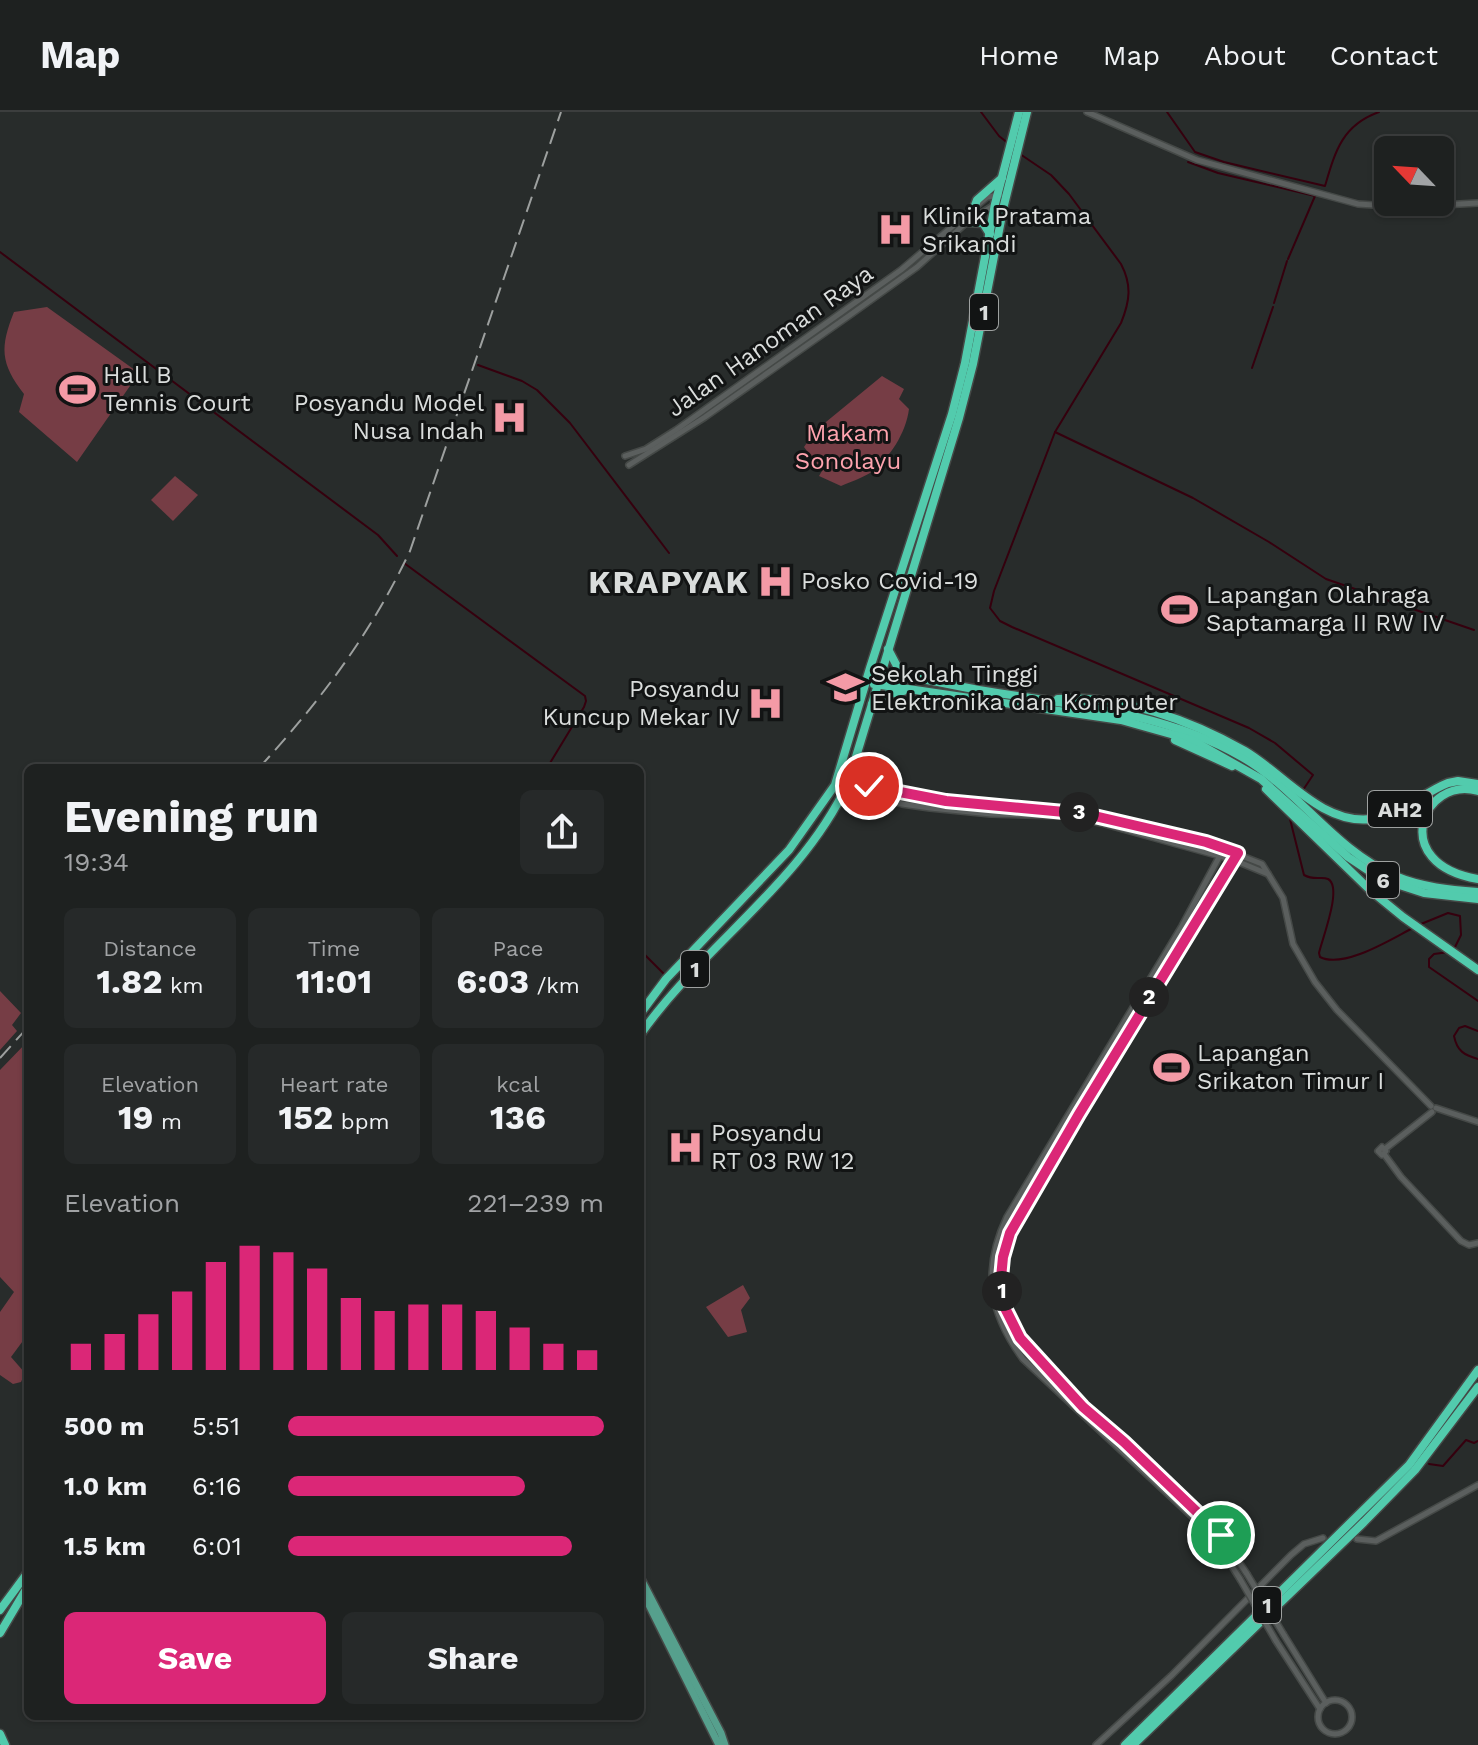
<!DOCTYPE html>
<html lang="en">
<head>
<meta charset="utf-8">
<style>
	body { margin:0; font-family:"Work Sans",sans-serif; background:#262929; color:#f1f3f6; height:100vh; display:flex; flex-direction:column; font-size:30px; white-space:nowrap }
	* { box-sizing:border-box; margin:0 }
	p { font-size:26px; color:#a1a3a5 }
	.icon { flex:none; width:44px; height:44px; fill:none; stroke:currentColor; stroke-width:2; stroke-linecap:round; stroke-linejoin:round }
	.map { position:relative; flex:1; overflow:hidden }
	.side { position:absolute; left:24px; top:652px; width:620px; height:956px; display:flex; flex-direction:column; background:#1e2120; border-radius:12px; box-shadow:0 2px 6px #0004,0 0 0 2px #3c3e3e }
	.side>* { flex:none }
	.needle { width:52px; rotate:295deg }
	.tools { position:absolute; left:1374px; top:24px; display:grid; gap:16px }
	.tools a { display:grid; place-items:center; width:80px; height:80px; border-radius:12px; background:#1e2120; box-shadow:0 2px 6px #0004,0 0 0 2px #3c3e3e; font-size:40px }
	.pin { position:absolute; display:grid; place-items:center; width:68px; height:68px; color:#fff; margin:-34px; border:4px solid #fff; border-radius:50%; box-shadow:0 2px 8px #0007 }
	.km { position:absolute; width:40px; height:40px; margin:-20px; border-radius:50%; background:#222; color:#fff; font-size:22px; line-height:40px; text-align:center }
	.round { display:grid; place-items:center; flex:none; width:84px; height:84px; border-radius:12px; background:#262929 }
	.headline { display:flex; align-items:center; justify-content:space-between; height:136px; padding:0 40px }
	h1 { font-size:44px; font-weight:700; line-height:60px }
	.figures { display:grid; grid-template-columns:repeat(3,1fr); gap:12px; height:136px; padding:8px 40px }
	.figures div { display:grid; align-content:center; border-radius:12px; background:#262929; text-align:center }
	.figures b { font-size:34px; font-weight:700 }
	.figures small { font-size:22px; font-weight:400 }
	.figures p { font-size:22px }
	.chart { height:224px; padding:16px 40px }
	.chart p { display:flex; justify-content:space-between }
	.chart svg { width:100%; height:144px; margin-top:8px; stroke:#db2777; stroke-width:6 }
	.primary-button { display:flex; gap:16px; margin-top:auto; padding:16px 40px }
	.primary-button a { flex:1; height:92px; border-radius:12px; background:#db2777; color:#fff; font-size:32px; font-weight:700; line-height:92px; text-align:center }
	.primary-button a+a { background:#262929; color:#f1f3f6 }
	ul { padding:0 40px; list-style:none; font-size:26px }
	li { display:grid; grid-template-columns:128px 96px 1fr; align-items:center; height:60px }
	li i { height:20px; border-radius:10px; background:#db2777 }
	header { display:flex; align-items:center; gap:48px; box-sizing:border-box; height:112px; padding:0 40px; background:#1e2120; border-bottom:2px solid #3c3e3e }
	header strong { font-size:38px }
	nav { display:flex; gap:44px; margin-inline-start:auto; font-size:28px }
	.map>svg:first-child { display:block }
	.green { fill:#763d45 }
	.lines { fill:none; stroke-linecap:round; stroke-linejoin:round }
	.stream { stroke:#35000e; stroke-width:2 }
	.minor-casing { stroke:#454947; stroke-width:8 }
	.major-casing { stroke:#454947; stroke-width:10 }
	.highway-casing { stroke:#454947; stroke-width:11 }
	.minor { stroke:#5b5f5e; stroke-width:5 }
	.major { stroke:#56a08d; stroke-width:7 }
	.highway { stroke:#52cbad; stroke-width:8 }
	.rail { stroke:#9da09f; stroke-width:2; stroke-dasharray:16 8; stroke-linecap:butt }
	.minor-bridge-casing { stroke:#454947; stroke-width:8; stroke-linecap:butt }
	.minor-bridge { stroke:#5b5f5e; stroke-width:5 }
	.route-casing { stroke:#fff; stroke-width:16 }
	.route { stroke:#db2777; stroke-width:10 }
	.labels { text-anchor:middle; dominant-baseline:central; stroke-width:6; stroke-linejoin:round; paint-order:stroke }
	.shield { fill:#121414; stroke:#9ea1a0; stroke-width:2 }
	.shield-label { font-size:22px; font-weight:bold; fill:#dadddc }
	.poi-label { font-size:24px; fill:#dadddc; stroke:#121414; text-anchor:start }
	.street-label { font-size:24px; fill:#dadddc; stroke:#121414 }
	.park-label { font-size:24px; fill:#fea3ae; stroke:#121414 }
	.district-label { font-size:32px; font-weight:bold; letter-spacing:2px; fill:#dadddc; stroke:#121414 }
</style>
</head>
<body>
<header>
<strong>Map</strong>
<nav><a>Home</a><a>Map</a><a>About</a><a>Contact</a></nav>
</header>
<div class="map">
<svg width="1478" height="1633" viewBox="0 0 1478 1633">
	<rect width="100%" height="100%" fill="#282c2b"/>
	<g class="green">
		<path d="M47 195 139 261 77 350 19 300 24 282C0 251 0 235 14 200Z"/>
		<path d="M882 264 904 277 899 287 909 297C906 321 890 346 870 361 862 366 850 370 841 374L819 364 822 359 804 335 815 319Z"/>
		<polygon points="175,364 198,383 173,409 151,388"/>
		<polygon points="0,879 21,901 12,913 17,919 0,938"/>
		<polygon points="28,929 28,1179 24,1187 28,1192 28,1222 11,1245 25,1261 21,1270 13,1272 0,1263 0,1200 14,1180 0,1165 0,958"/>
		<polygon points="743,1173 750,1186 741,1198 747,1220 728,1225 706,1195"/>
	</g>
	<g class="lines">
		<g class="stream">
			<polyline points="981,0 999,24 1009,32"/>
			<path d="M1167 0 1195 40 1224 50 1325 74C1335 40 1342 13 1379 0"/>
			<path d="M1020 42 1051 63 1069 82 1121 152C1132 173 1130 189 1121 211L1055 320 994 479 990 496 1000 509 1012 515 1249 616 1275 631 1313 663 1303 678"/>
			<polyline points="1188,50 1218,61 1315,84 1288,147"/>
			<polyline points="0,140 378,423 397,444"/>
			<polyline points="1274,191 1287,149"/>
			<polyline points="478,253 522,269 537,278 570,311 669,441"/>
			<polyline points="1252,256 1273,195"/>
			<polyline points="1055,320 1193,386 1269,430 1326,467 1474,518"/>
			<polyline points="404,451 585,584 586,589 584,595 547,656"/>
			<path d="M1289 703 1304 763C1315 769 1321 764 1328 767 1343 775 1322 827 1319 841L1320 845C1343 857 1390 828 1411 817"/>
			<polyline points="1421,812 1448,801 1460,804 1461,823 1454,837"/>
			<polyline points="640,838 664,862"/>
			<polyline points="1449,840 1434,842 1429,847 1429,855 1478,889"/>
			<path d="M1478 919 1465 914 1459 916 1454 924C1457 939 1464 943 1478 947"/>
			<polyline points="1429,1352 1443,1354 1466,1328 1474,1331 1478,1329"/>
		</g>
		<defs>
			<g id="minor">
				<polyline points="1087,0 1197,48 1358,92 1406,95 1478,91"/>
				<polyline points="625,344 646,337 676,318 901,158 987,85 1000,83"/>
				<polyline points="629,353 705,305 850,203 917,155 967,110 996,92"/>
				<polyline points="849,668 911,684 946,689 1086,702 1206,730 1262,752 1283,786 1293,832 1315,870 1337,898 1431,994"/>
				<polyline points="846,677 902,692 930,696 991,702 1063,704 1101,711 1234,748 1268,762"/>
				<path d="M1224 736 1182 814 1007 1105C982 1158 989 1201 1023 1247L1197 1409 1218 1432 1240 1467"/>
				<polyline points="1238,741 1079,1002 1010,1121 1003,1145 1001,1166 1004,1194 1020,1226 1083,1295 1124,1330 1218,1419 1247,1462"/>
				<polyline points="1436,996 1478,1010"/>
				<polygon points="1382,1035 1386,1039 1382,1043 1378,1039"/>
				<polyline points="1385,1037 1432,1000"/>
				<polyline points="1384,1042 1401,1065 1461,1129 1469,1133 1478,1131"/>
				<polyline points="1357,1427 1376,1429 1478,1373"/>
				<polyline points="1284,1523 1326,1591"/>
				<polyline points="1276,1529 1320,1597"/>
				<circle cx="1335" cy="1605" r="17"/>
				<polyline points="1096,1633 1171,1564 1291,1443 1304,1432 1323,1426"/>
			</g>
			<g id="major">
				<polyline points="640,1465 721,1621 725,1633"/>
				<polyline points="645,1485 719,1633"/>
			</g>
			<g id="highway">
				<polyline points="974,96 977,88 1002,66"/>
				<polyline points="967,110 983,111 990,122"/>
				<polyline points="888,537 898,556 908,565"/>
				<path d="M877 562C912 563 949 573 985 579 1072 593 1164 600 1242 645 1298 677 1334 738 1395 764 1421 775 1450 778 1478 780"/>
				<polyline points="874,572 1121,608 1192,628 1261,667 1348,745 1381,767 1424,781 1478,787"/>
				<path d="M1058 587C1122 583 1190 608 1245 639 1284 662 1322 713 1371 707 1400 704 1422 681 1448 671L1458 669 1478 672"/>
				<polyline points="872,592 885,583 903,579"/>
				<polyline points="1175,628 1232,654"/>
				<polyline points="1266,677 1370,778 1403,805 1478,858"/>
				<path d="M1478 679C1423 663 1387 752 1478 767"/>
				<polyline points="640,902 666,867 789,738 835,673 870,556 952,302 965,251 995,92 1019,0"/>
				<path d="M640 923C703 833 801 772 848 671L959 306 973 252 1004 93 1027 0"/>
				<polyline points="0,1498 28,1460"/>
				<polyline points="0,1521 28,1474"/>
				<polyline points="0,1622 5,1633"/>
				<polyline points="1125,1633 1409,1353 1478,1258"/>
				<polyline points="1133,1633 1364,1410 1415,1358 1478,1275"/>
			</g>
		</defs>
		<use href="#minor" class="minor-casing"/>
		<use href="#major" class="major-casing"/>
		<use href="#highway" class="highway-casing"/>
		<use href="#minor" class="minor"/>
		<use href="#major" class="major"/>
		<use href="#highway" class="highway"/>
		<g class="rail">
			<path d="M259 656C321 588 370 523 410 439L561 0"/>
			<polyline points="0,946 28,915"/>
		</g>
		<defs>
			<g id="minor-bridge">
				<polyline points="1247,1462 1284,1523"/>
				<polyline points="1240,1467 1276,1529"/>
			</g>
		</defs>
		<use href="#minor-bridge" class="minor-bridge-casing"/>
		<use href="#minor-bridge" class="minor-bridge"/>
	</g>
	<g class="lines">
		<defs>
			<polyline id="route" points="869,674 946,689 1086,702 1206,730 1238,741 1079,1002 1010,1121 1003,1145 1001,1166 1004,1194 1020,1226 1083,1295 1124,1330 1221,1423"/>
		</defs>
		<use href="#route" class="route-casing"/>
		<use href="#route" class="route"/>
	</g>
	<defs>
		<symbol id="hospital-bare" viewBox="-9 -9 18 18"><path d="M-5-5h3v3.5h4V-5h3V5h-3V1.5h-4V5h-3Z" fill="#f49aa6" stroke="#121414" stroke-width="2.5" paint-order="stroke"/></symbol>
		<symbol id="stadium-bare" viewBox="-9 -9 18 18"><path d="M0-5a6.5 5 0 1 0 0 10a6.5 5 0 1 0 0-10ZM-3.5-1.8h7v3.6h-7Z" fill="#f49aa6" stroke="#121414" stroke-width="2.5" paint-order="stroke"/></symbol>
		<symbol id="university-bare" viewBox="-9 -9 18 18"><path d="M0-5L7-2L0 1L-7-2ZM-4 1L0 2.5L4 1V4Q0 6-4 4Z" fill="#f49aa6" stroke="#121414" stroke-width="2.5" paint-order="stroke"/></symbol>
	</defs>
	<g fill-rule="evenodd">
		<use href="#hospital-bare" x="870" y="92" width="51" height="51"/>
		<use href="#stadium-bare" x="52" y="252" width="51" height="51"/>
		<use href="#hospital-bare" x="484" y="280" width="51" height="51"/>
		<use href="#hospital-bare" x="750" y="444" width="51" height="51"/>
		<use href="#stadium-bare" x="1154" y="472" width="51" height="51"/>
		<use href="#university-bare" x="820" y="550" width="51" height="51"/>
		<use href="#hospital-bare" x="740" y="566" width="51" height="51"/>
		<use href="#stadium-bare" x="1146" y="930" width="51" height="51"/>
		<use href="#hospital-bare" x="660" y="1010" width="51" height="51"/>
	</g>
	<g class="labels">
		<g class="shield">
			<rect x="970" y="182" width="28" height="36" rx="6"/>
			<rect x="1368" y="679" width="64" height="36" rx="6"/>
			<rect x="1367" y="750" width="32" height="36" rx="6"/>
			<rect x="681" y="839" width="28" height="36" rx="6"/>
			<rect x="1253" y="1475" width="28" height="36" rx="6"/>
		</g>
		<g class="shield-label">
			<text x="984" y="200">1</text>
			<text x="1400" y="697">AH2</text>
			<text x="1383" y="768">6</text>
			<text x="695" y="857">1</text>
			<text x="1267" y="1493">1</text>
		</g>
		<g class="poi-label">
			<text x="922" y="104">Klinik Pratama<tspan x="922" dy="28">Srikandi</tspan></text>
			<text x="103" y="263">Hall B<tspan x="103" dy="28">Tennis Court</tspan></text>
			<text x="484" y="291" text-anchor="end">Posyandu Model<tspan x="484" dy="28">Nusa Indah</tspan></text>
			<text x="801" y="469">Posko Covid-19</text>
			<text x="1206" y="483">Lapangan Olahraga<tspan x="1206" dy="28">Saptamarga II RW IV</tspan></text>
			<text x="871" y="562">Sekolah Tinggi<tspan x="871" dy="28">Elektronika dan Komputer</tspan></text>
			<text x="740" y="577" text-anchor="end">Posyandu<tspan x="740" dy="28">Kuncup Mekar IV</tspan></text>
			<text x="1197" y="941">Lapangan<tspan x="1197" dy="28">Srikaton Timur I</tspan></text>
			<text x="711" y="1021">Posyandu<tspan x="711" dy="28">RT 03 RW 12</tspan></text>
		</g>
		<g class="street-label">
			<text transform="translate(770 229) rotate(-35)">Jalan Hanoman Raya</text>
		</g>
		<g class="park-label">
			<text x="848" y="321">Makam<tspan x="848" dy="28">Sonolayu</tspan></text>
		</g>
		<g class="district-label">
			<text x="669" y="470">KRAPYAK</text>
		</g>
	</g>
</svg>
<div class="tools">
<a><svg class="needle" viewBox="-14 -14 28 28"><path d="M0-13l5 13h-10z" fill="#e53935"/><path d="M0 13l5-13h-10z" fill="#a1a3a5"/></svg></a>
</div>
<div class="pin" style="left:1221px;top:1423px;background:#1e9e55"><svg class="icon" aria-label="arrive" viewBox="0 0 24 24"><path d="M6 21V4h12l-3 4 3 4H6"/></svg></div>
<div class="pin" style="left:869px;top:674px;background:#d93025"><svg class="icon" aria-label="check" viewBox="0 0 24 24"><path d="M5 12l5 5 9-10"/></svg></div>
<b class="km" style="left:1002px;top:1179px">1</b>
<b class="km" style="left:1149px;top:885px">2</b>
<b class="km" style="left:1079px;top:700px">3</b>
<section class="side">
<div class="headline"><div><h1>Evening run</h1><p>19:34</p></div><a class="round"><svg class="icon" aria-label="share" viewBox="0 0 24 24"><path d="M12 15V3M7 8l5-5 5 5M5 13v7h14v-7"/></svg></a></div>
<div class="figures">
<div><p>Distance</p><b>1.82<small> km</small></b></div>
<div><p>Time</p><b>11:01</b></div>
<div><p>Pace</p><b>6:03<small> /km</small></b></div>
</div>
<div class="figures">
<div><p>Elevation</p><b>19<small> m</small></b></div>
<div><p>Heart rate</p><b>152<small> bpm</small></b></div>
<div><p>kcal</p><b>136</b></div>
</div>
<div class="chart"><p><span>Elevation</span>221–239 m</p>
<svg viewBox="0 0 160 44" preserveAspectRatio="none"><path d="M5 44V36M15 44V33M25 44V27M35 44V20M45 44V11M55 44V6M65 44V8M75 44V13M85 44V22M95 44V26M105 44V24M115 44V24M125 44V26M135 44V31M145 44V36M155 44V38"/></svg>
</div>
<ul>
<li><b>500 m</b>5:51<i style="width:100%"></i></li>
<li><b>1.0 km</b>6:16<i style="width:75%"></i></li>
<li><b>1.5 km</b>6:01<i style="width:90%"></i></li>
</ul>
<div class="primary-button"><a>Save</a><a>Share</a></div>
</section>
</div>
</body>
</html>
